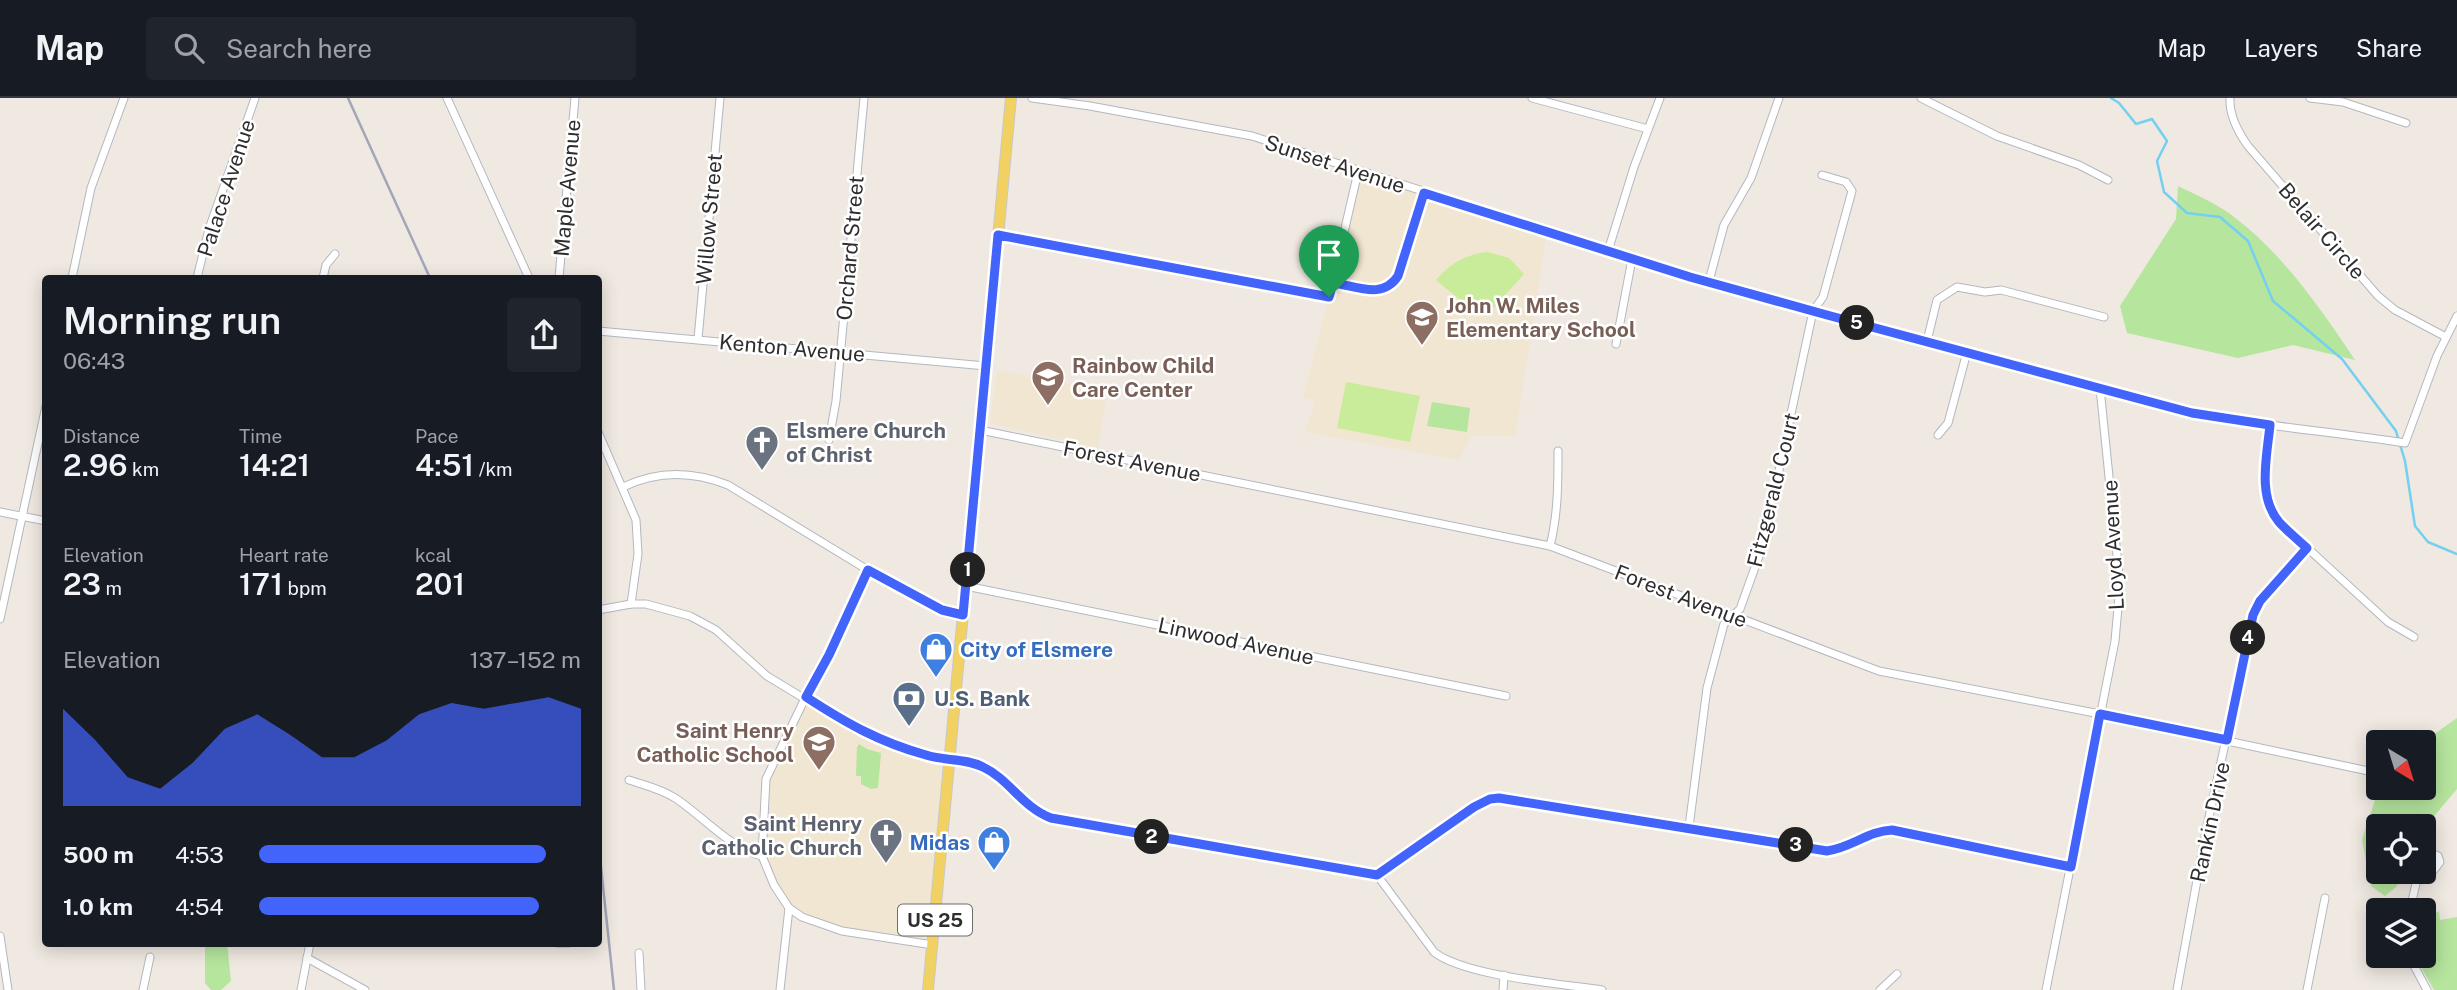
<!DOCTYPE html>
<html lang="en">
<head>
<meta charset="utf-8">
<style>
	body { margin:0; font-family:"Public Sans",sans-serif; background:#20242c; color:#f1f3f6; height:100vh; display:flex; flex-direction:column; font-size:26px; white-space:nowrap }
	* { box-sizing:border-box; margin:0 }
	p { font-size:23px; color:#9ea1a6 }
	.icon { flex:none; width:38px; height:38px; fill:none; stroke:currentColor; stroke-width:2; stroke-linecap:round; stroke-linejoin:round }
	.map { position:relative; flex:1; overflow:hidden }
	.panel { position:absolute; left:42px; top:177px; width:560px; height:672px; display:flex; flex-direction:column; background:#171b24; border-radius:7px; box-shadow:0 4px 18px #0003 }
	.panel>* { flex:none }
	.needle { width:46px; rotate:142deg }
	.tools { position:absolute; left:2366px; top:632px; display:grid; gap:14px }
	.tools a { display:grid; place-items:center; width:70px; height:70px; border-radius:7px; background:#171b24; box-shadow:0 4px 18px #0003; font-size:35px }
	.pin { position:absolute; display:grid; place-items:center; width:60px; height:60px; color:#fff; margin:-72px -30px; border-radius:50% 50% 50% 0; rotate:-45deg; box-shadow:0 0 7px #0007 }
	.pin .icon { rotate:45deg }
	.km { position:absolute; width:35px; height:35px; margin:-18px; border-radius:50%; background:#222; color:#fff; font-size:19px; line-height:35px; text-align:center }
	.round { display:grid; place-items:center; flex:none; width:74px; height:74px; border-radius:7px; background:#20242c }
	.head { display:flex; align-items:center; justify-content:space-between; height:119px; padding:0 21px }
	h1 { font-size:38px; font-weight:600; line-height:52px }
	.metrics { display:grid; grid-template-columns:repeat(3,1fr); gap:10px; height:119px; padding:7px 21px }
	.metrics div { display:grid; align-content:center }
	.metrics b { font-size:30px; font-weight:600 }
	.metrics small { font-size:19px; font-weight:400 }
	.metrics p { font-size:19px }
	.chart { height:196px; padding:14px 21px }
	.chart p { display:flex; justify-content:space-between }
	.chart svg { width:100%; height:126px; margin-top:7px; fill:#4264fb; opacity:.7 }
	ul { padding:0 21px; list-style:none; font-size:23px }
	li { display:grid; grid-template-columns:112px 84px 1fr; align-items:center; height:52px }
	li i { height:18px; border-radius:9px; background:#4264fb }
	header { display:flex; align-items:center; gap:42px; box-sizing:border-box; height:98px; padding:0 35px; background:#171b24; border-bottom:2px solid #363941 }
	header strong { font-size:33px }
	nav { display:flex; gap:38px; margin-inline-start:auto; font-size:24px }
	.search { width:490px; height:63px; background:#20242c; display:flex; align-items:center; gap:18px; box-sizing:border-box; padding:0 24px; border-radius:7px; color:#9ea1a6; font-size:26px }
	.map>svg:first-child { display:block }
	.education { fill:#f0e6d1 }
	.green { fill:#b6e59e }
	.pitch { fill:#c9ec9a }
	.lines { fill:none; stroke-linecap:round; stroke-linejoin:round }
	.stream { stroke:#75cff0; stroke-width:2.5 }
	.street-casing { stroke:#b4b7c1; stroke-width:9 }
	.primary-casing { stroke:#c9c9c9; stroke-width:12 }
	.street { stroke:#fff; stroke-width:7 }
	.primary { stroke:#f2d163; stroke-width:10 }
	.rail { stroke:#a3a6b8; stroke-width:2.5 }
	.route-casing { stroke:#fff; stroke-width:14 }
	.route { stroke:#4264fb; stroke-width:9 }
	.labels { text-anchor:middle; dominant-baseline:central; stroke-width:5; stroke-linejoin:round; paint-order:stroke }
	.shield { fill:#fff; stroke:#6d6d6d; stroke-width:2 }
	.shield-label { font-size:19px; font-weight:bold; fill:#2e2e2e }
	.street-label { font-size:21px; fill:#2e2e2e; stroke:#fff }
	.education-label { font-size:21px; font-weight:bold; fill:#785e54; stroke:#fff; text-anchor:start }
	.worship-label { font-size:21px; font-weight:bold; fill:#5b616d; stroke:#fff; text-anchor:start }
	.shop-label { font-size:21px; font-weight:bold; fill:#366cbe; stroke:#fff; text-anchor:start }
	.service-label { font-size:21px; font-weight:bold; fill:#4e5e75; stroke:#fff; text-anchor:start }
</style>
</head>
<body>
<header>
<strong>Map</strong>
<div class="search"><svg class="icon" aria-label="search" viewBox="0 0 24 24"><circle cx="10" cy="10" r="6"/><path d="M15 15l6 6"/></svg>Search here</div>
<nav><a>Map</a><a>Layers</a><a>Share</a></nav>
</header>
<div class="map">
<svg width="2457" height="892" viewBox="0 0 2457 892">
	<rect width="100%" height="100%" fill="#efe9e1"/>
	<g class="education">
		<polygon points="1358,74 1547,134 1515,338 1471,338 1459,362 1305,334 1315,303 1303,299 1329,199"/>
		<polygon points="997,272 1107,294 1098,350 990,325"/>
		<polygon points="806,599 853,630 950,662 933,847 842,833 798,816 774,787 762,758 765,688"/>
	</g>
	<g class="green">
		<path d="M2178 88C2196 97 2218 106 2234 119 2284 157 2320 210 2355 262L2293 247 2238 260 2127 235 2120 208 2176 121Z"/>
		<polygon points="1432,304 1470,310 1467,334 1427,328"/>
		<polygon points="2457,620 2457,691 2424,730 2424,728 2378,728 2378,774 2403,774 2397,788 2385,798 2371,788 2362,742 2379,690 2424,690 2423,644"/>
		<polygon points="859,646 867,651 881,655 878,690 871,691 861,686 861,678 856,678 857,649"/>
		<polygon points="2439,813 2440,822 2457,819 2457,892 2434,892 2415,858 2424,858 2424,823"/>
		<polygon points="205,845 227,845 231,883 221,892 211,892 205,885"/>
	</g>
	<g class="pitch">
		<path d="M1488 154 1509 160 1524 176 1488 216 1478 217 1436 182C1450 165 1467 156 1488 154Z"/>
		<polygon points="1346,284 1420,298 1410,344 1337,330"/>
	</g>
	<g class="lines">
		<polyline class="stream" points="2111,0 2119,5 2136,26 2152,21 2167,43 2157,63 2164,94 2187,115 2220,119 2248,143 2273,203 2342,261 2396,333 2405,363 2415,428 2428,444 2457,456"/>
		<defs>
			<g id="street">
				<polyline points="447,0 529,180"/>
				<path d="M1032 0 1090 8 1252 38 1690 179 2192 315C2262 328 2334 334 2405 345L2437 258 2457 218"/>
				<polyline points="1532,0 1648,31"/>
				<polyline points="1921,0 1997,38 2079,67 2108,82"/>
				<path d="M2230 0C2229 18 2238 34 2248 48L2378 198 2395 212 2446 239"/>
				<polyline points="2310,0 2343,4 2406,25"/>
				<polyline points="998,137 1329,199 1358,74"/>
				<polyline points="1608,153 1634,69 1660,0"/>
				<polyline points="72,180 91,90 124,0"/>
				<polyline points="197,180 209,131 255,0"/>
				<polyline points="323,180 326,167 335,156"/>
				<polyline points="559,180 575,0"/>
				<polyline points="1709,183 1724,127 1751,80 1779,0"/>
				<path d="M1333 185C1357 188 1382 202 1398 178L1424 95"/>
				<polyline points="598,233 986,268"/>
				<polyline points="698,241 720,0"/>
				<polyline points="1927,243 1937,202 1957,189 1985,194 2001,192 2104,219"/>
				<polyline points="1616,246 1632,161"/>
				<polyline points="2270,327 2265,381 2266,397 2278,423 2388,524 2414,539"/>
				<polyline points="980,332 1550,448 1879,573 2100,616 2378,675"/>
				<polyline points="598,334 636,422 638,456 631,506"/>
				<polyline points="1938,337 1948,325 1967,254"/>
				<polyline points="829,342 836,303 864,0"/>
				<path d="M623 389C658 372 693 373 728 387L904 494 942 512 963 517"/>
				<polyline points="0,414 46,423"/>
				<path d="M1550 448C1558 417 1558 385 1558 353"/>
				<polyline points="868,472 829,557 809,592 766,681 762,758 774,787 789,810 802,819 842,833 933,847"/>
				<polyline points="966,488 1506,598"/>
				<path d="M598 512 631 506H646L690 518 716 532 767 578 853 630 925 657 982 668 999 680 1025 706 1051 721 1377 777 1434 854C1464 878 1562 886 1602 892"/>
				<polyline points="0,521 46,308"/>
				<path d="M629 682C644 687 661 691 675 700 703 718 729 750 762 758"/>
				<polyline points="1689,729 1707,590 1724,526 1740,511 1763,447 1813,213 1823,199 1852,93 1846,84 1822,77"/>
				<polyline points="2424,763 2431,755 2438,758 2440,764 2433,773 2425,772"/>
				<path d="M1377 777 1474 709 1490 701 1499 700 1827 753C1851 750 1868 733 1892 732L2071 769"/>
				<polyline points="2410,812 2417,781 2423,774"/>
				<polyline points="0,838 8,892"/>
				<polyline points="557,845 569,845"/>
				<polyline points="639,855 641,892"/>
				<polyline points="2409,858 2427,892"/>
				<polyline points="307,860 365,892"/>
				<polyline points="143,892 150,859"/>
				<polyline points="301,892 310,845"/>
				<polyline points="780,892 789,810"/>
				<polyline points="1503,892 1504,877"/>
				<polyline points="1880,892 1897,876"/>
				<polyline points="2046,892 2115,543 2120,487 2100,290"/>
				<polyline points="2177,892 2206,733 2253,517 2260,503 2307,450"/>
				<polyline points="2307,892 2325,800"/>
			</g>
			<polyline id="primary" points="928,892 1011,0"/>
		</defs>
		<use href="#street" class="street-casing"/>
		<use href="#primary" class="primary-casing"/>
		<use href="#street" class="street"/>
		<use href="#primary" class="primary"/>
		<g class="rail">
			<polyline points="348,0 430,180"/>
			<polyline points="598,741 614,892"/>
		</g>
	</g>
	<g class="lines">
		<defs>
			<path id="route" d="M1424 95 1690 179 1827 217 2192 315 2270 327C2267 358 2257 398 2279 424 2287 433 2298 442 2307 450L2260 503 2253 517 2227 642 2100 616 2071 769 1892 732C1868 733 1851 750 1827 753L1499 700 1490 701 1474 709 1377 777 1051 720C1022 709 1009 681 983 669 966 660 944 663 926 657 879 644 846 625 806 599L829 557 868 472 942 512 963 517 998 137 1329 199 1333 185C1357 188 1382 202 1398 178Z"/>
		</defs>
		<use href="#route" class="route-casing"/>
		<use href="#route" class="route"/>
	</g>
	<defs>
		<symbol id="school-pin" viewBox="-11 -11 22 30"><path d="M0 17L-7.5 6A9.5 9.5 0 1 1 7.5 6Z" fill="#8d6e63" stroke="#fff"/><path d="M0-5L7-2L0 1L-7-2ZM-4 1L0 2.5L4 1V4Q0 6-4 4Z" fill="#fff"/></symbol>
		<symbol id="church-pin" viewBox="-11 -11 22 30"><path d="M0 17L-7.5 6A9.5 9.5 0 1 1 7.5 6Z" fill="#6b7280" stroke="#fff"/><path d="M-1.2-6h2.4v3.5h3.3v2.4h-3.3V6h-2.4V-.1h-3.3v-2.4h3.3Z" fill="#fff"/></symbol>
		<symbol id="shop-pin" viewBox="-11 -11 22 30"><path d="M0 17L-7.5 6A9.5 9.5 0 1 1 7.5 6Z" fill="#3f7fe0" stroke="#fff"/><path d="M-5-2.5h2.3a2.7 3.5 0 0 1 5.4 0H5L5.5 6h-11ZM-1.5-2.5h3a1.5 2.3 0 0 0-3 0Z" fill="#fff"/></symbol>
		<symbol id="bank-pin" viewBox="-11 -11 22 30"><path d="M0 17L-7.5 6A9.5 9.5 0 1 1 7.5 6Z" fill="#5c6f8a" stroke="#fff"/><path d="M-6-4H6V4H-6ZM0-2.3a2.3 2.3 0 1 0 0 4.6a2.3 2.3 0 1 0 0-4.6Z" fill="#fff"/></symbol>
	</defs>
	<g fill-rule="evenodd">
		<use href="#school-pin" x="1403" y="200" width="38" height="52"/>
		<use href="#school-pin" x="1029" y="260" width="38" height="52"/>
		<use href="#church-pin" x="743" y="325" width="38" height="52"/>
		<use href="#shop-pin" x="917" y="532" width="38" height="52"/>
		<use href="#bank-pin" x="890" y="581" width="38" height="52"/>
		<use href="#school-pin" x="800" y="625" width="38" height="52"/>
		<use href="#church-pin" x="867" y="718" width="38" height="52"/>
		<use href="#shop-pin" x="975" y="725" width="38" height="52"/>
	</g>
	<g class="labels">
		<rect class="shield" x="898" y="806.5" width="74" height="31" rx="5"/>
		<g class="shield-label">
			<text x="935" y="822">US 25</text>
		</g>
		<g class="street-label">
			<text transform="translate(1335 66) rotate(18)">Sunset Avenue</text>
			<text transform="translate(226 90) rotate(-72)">Palace Avenue</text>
			<text transform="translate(567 90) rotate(-85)">Maple Avenue</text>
			<text transform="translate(709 121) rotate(-85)">Willow Street</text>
			<text transform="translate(2322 133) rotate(49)">Belair Circle</text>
			<text transform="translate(850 150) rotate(-85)">Orchard Street</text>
			<text transform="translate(792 250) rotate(5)">Kenton Avenue</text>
			<text transform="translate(1132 363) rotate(11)">Forest Avenue</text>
			<text transform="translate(1773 392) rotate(-76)">Fitzgerald Court</text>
			<text transform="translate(2113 447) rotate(-93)">Lloyd Avenue</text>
			<text transform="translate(1681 498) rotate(21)">Forest Avenue</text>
			<text transform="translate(1236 543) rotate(12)">Linwood Avenue</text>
			<text transform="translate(2210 724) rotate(-78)">Rankin Drive</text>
		</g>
		<g class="education-label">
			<text x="1446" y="207">John W. Miles<tspan x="1446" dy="24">Elementary School</tspan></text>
			<text x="1072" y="267">Rainbow Child<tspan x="1072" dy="24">Care Center</tspan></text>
			<text x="794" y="632" text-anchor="end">Saint Henry<tspan x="794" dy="24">Catholic School</tspan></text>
		</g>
		<g class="worship-label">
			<text x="786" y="332">Elsmere Church<tspan x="786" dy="24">of Christ</tspan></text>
			<text x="862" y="725" text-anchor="end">Saint Henry<tspan x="862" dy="24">Catholic Church</tspan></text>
		</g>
		<g class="shop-label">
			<text x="960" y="551">City of Elsmere</text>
			<text x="970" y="744" text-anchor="end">Midas</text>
		</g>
		<g class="service-label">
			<text x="934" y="600">U.S. Bank</text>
		</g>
	</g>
</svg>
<div class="tools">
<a><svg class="needle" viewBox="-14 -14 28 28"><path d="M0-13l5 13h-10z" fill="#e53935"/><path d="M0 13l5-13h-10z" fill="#9ea1a6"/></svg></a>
<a><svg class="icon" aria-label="locate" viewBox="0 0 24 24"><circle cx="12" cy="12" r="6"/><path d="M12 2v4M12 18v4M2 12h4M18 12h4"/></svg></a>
<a><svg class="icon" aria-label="layers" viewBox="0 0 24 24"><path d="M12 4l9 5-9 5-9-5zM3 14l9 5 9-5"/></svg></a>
</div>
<div class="pin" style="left:1329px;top:199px;background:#1e9e55"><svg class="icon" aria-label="arrive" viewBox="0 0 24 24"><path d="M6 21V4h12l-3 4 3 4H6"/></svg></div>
<b class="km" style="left:968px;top:472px">1</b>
<b class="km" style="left:1152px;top:739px">2</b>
<b class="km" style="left:1796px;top:747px">3</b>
<b class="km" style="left:2248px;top:540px">4</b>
<b class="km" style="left:1857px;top:225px">5</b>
<section class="panel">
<div class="head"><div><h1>Morning run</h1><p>06:43</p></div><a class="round"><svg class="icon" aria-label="share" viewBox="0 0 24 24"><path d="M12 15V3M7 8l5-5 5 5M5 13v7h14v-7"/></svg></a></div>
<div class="metrics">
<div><p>Distance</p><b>2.96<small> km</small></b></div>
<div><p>Time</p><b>14:21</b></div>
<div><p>Pace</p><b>4:51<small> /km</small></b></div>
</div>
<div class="metrics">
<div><p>Elevation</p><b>23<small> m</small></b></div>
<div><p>Heart rate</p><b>171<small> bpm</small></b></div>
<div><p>kcal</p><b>201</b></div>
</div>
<div class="chart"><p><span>Elevation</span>137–152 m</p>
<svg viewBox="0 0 160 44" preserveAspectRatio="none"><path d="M0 44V10L10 21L20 34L30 38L40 29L50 17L60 12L70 19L80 27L90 27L100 21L110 12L120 8L130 10L140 8L150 6L160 10V44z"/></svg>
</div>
<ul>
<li><b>500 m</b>4:53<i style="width:89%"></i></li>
<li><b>1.0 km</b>4:54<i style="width:87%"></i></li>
</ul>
</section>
</div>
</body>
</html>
